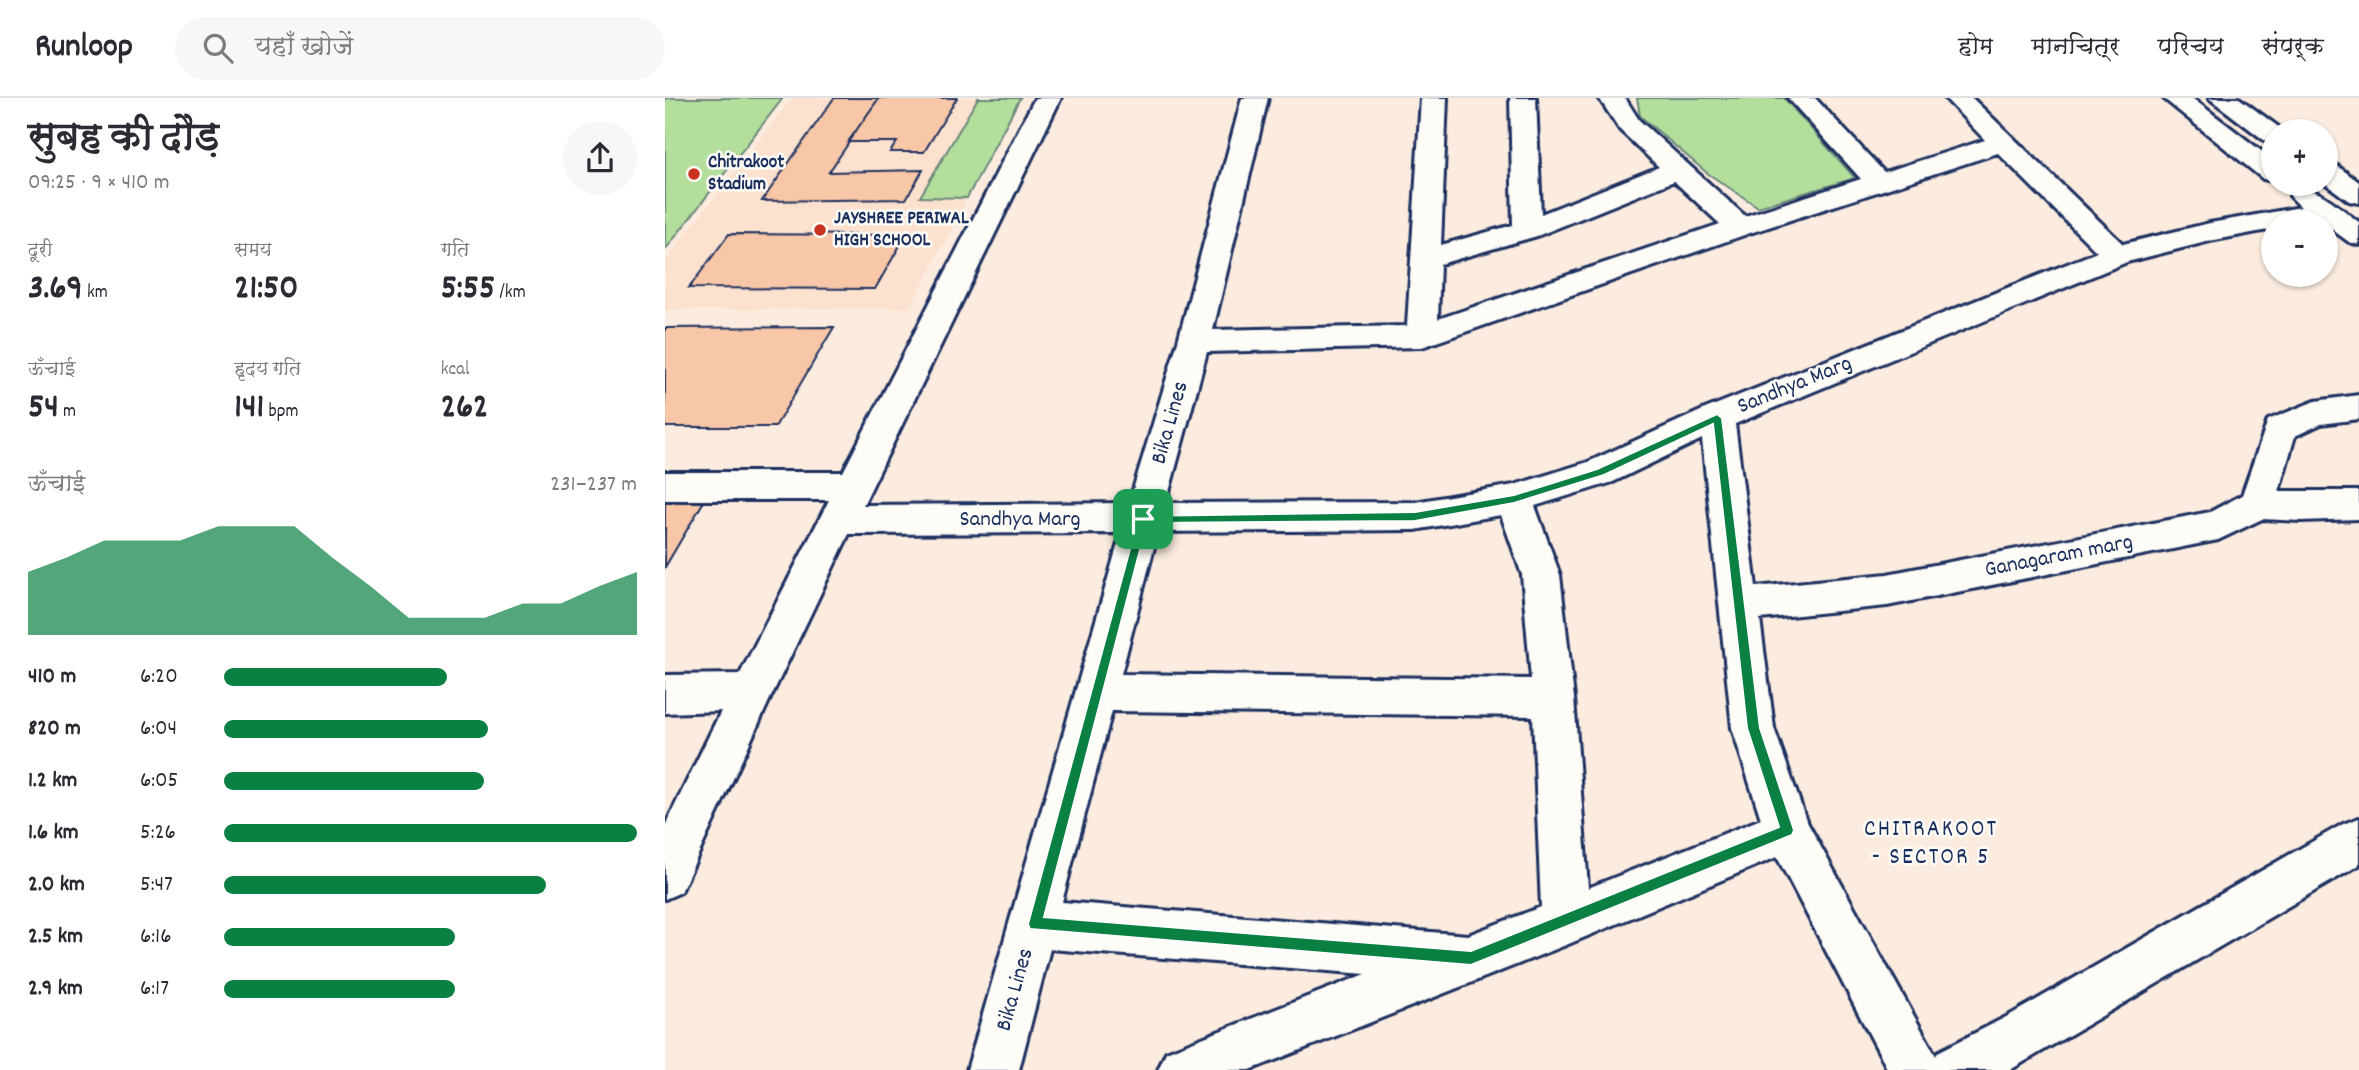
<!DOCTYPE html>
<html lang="hi">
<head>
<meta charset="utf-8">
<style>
	body { margin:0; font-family:Dekko,"Playpen Sans Deva",sans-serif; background:#f7f7f7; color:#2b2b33; height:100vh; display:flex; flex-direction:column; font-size:26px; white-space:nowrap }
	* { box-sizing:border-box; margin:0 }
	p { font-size:23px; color:#7c7c81 }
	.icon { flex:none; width:38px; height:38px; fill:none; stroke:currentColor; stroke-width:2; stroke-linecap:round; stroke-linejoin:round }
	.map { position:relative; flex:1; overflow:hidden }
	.sheet { display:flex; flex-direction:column; background:#fff; width:665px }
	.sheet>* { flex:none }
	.fabs { position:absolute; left:1596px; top:21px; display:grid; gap:14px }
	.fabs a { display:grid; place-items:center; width:77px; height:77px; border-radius:50%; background:#fff; box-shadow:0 2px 5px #0004; font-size:35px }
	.pin { position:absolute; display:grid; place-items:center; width:60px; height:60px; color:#fff; margin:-30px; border-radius:14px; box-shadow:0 4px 10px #0006 }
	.round { display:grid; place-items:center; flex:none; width:74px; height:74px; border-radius:37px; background:#f7f7f7 }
	.summary { display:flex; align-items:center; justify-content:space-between; height:119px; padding:0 28px }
	h1 { font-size:38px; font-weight:700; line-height:52px }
	.metrics { display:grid; grid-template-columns:repeat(3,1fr); gap:10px; height:119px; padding:7px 28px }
	.metrics div { display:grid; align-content:center }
	.metrics b { font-size:35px; font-weight:700 }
	.metrics small { font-size:19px; font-weight:400 }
	.metrics p { font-size:19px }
	.chart { height:196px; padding:14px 28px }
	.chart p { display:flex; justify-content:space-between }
	.chart svg { width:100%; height:126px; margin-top:7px; fill:#0b8043; opacity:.7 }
	ul { padding:0 28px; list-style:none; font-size:23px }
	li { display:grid; grid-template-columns:112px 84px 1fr; align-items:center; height:52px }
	li i { height:18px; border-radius:9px; background:#0b8043 }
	header { display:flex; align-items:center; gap:42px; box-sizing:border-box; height:98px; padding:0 35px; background:#fff; border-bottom:2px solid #e1e1e2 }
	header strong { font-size:33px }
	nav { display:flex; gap:38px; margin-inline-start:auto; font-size:24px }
	.search { width:490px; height:63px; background:#f7f7f7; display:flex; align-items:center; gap:18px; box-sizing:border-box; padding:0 24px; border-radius:38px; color:#7c7c81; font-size:26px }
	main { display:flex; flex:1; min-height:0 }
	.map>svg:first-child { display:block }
	.built { fill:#fbe1ce }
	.green { fill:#b4de9b; stroke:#68867c; stroke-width:2 }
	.building { fill:#f8c7a8; stroke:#1b2f5e; stroke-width:2 }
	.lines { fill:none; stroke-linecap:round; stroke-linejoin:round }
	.minor-casing { stroke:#1b2f5e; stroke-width:6 }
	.minor { fill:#fdfcf7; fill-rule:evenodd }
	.route { fill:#0b8043; stroke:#fff; stroke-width:2; fill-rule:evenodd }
	.poi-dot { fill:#c8321e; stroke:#fdfcf7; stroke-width:2.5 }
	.labels { text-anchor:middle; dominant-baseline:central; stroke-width:5; stroke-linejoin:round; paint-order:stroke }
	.far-poi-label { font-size:19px; font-weight:bold; fill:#1b2f5e; stroke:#fdfcf7; text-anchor:start }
	.street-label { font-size:23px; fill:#1b2f5e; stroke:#fdfcf7 }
	.neighbourhood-label { font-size:24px; letter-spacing:2px; fill:#1b2f5e; stroke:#fdfcf7 }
</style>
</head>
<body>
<header>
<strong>Runloop</strong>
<div class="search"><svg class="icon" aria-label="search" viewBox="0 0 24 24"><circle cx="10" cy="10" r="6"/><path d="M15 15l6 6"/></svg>यहाँ खोजें</div>
<nav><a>होम</a><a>मानचित्र</a><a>परिचय</a><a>संपर्क</a></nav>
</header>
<main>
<section class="sheet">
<div class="summary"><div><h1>सुबह की दौड़</h1><p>09:25 · 9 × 410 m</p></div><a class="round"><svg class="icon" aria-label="share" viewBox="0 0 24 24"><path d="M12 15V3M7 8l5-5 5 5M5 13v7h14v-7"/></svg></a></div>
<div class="metrics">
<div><p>दूरी</p><b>3.69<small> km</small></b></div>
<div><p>समय</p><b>21:50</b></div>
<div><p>गति</p><b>5:55<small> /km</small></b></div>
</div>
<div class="metrics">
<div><p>ऊँचाई</p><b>54<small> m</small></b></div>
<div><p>हृदय गति</p><b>141<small> bpm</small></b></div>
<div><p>kcal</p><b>262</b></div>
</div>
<div class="chart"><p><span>ऊँचाई</span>231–237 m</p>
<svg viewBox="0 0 160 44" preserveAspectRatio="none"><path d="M0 44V22L10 17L20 11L30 11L40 11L50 6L60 6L70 6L80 17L90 27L100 38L110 38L120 38L130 33L140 33L150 27L160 22V44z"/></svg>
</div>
<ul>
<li><b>410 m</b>6:20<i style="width:54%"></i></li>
<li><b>820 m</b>6:04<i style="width:64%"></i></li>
<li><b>1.2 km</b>6:05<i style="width:63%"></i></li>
<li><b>1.6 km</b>5:26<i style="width:100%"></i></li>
<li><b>2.0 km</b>5:47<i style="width:78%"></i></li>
<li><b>2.5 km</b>6:16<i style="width:56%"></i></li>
<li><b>2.9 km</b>6:17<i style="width:56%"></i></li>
</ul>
</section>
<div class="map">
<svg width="1694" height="972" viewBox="0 0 1694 972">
	<rect width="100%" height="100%" fill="#fcecdf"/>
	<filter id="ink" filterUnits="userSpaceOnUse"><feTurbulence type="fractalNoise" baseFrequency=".0143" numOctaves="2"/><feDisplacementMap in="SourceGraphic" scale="14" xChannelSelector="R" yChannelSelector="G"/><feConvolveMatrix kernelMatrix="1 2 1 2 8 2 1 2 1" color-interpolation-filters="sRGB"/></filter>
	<g filter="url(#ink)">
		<polygon class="built" points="127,0 355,0 245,210 0,212 0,163"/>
		<g class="green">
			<polygon points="0,0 118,0 0,152"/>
			<polygon points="313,0 355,0 302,100 255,99"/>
			<polygon points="972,0 1119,0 1190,80 1093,109 1042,75 975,18"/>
		</g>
		<g class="building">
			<polygon points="169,0 214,0 164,74 258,72 241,101 97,103"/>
			<polygon points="214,0 292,0 259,54 225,54 232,44 183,44"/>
			<polygon points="64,136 241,137 210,191 24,190"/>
			<polygon points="169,229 110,329 0,329 0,230"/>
			<polygon points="39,403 0,469 0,404"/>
		</g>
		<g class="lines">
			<defs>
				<g id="minor">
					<path d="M370 0H396L198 407 464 405 513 243 577 0H603L548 232 742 228 756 0H782L776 147 848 127 845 0H871L876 116 994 69 955 32 934 0H960L974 22 1080 118 1196 81 1123 0H1150L1219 74 1320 42 1280 0H1307L1458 146 1545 125 1636 109 1625 98 1629 92C1653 86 1675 111 1694 124V147L1684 144 1661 127V124H1608V131L1545 143 1462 164 1070 326 1091 489 1222 476 1545 414 1577 397 1603 322 1650 303 1694 297V321L1656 326 1630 338 1614 393H1694V421L1635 423 1597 421 1553 442 1222 508 1095 521 1109 630 1141 722 1271 958 1273 954 1345 917 1678 726 1694 720V767L1345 972H1223L1112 759 901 847 585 972H493L501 954 701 876 385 851 354 972H302L456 435 184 436 104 603 16 794 0 801V728L56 613 0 615V577L75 576 164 402H0V374H178ZM1333 55 1432 154 1040 311 923 364 849 387 750 404 501 405 542 254 757 249 1085 135ZM1009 83 1055 126 773 221 775 166 872 138ZM1037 341 1067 630 1096 721 923 790 909 600 895 477 870 408 948 384ZM836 417 857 477 866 581 456 576 493 434 750 432ZM447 613 868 618 876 809 803 837 397 804Z"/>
					<polygon points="1498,0 1527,0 1608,62 1608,83 1598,81"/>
					<polygon points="1544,0 1574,0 1619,33 1608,33 1608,44 1599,42"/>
					<polygon points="1661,65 1671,67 1694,84 1694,105 1684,103 1661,86"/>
				</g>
			</defs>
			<use href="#minor" class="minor-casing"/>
			<use href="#minor" class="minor"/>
		</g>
	</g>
	<path class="route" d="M1052 316 1057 320 1095 630 1129 732 1127 737 806 867 365 831 363 826 474 418 750 414 849 397 932 371ZM1048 326 1082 630 1114 729 806 853 379 819 482 425 750 423 849 405 939 377Z"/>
	<g class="poi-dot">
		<circle cx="29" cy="76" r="7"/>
		<circle cx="155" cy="132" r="7"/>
	</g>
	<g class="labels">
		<g class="far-poi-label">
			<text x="43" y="65">Chitrakoot<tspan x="43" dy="22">Stadium</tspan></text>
			<text x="169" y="121">JAYSHREE PERIWAL<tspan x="169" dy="22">HIGH SCHOOL</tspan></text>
		</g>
		<g class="street-label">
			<text transform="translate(1130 288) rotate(-22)">Sandhya Marg</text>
			<text transform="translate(506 325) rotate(-74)">Bika Lines</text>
			<text x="355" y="422">Sandhya Marg</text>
			<text transform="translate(1394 459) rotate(-11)">Ganagaram marg</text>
			<text transform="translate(351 892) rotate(-74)">Bika Lines</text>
		</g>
		<g class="neighbourhood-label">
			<text x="1266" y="732">CHITRAKOOT<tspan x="1266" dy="28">- SECTOR 5</tspan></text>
		</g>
	</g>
</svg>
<div class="fabs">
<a>+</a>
<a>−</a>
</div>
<div class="pin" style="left:478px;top:421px;background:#1e9e55"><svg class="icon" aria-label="arrive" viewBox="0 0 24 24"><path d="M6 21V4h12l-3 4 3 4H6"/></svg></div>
</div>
</main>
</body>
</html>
